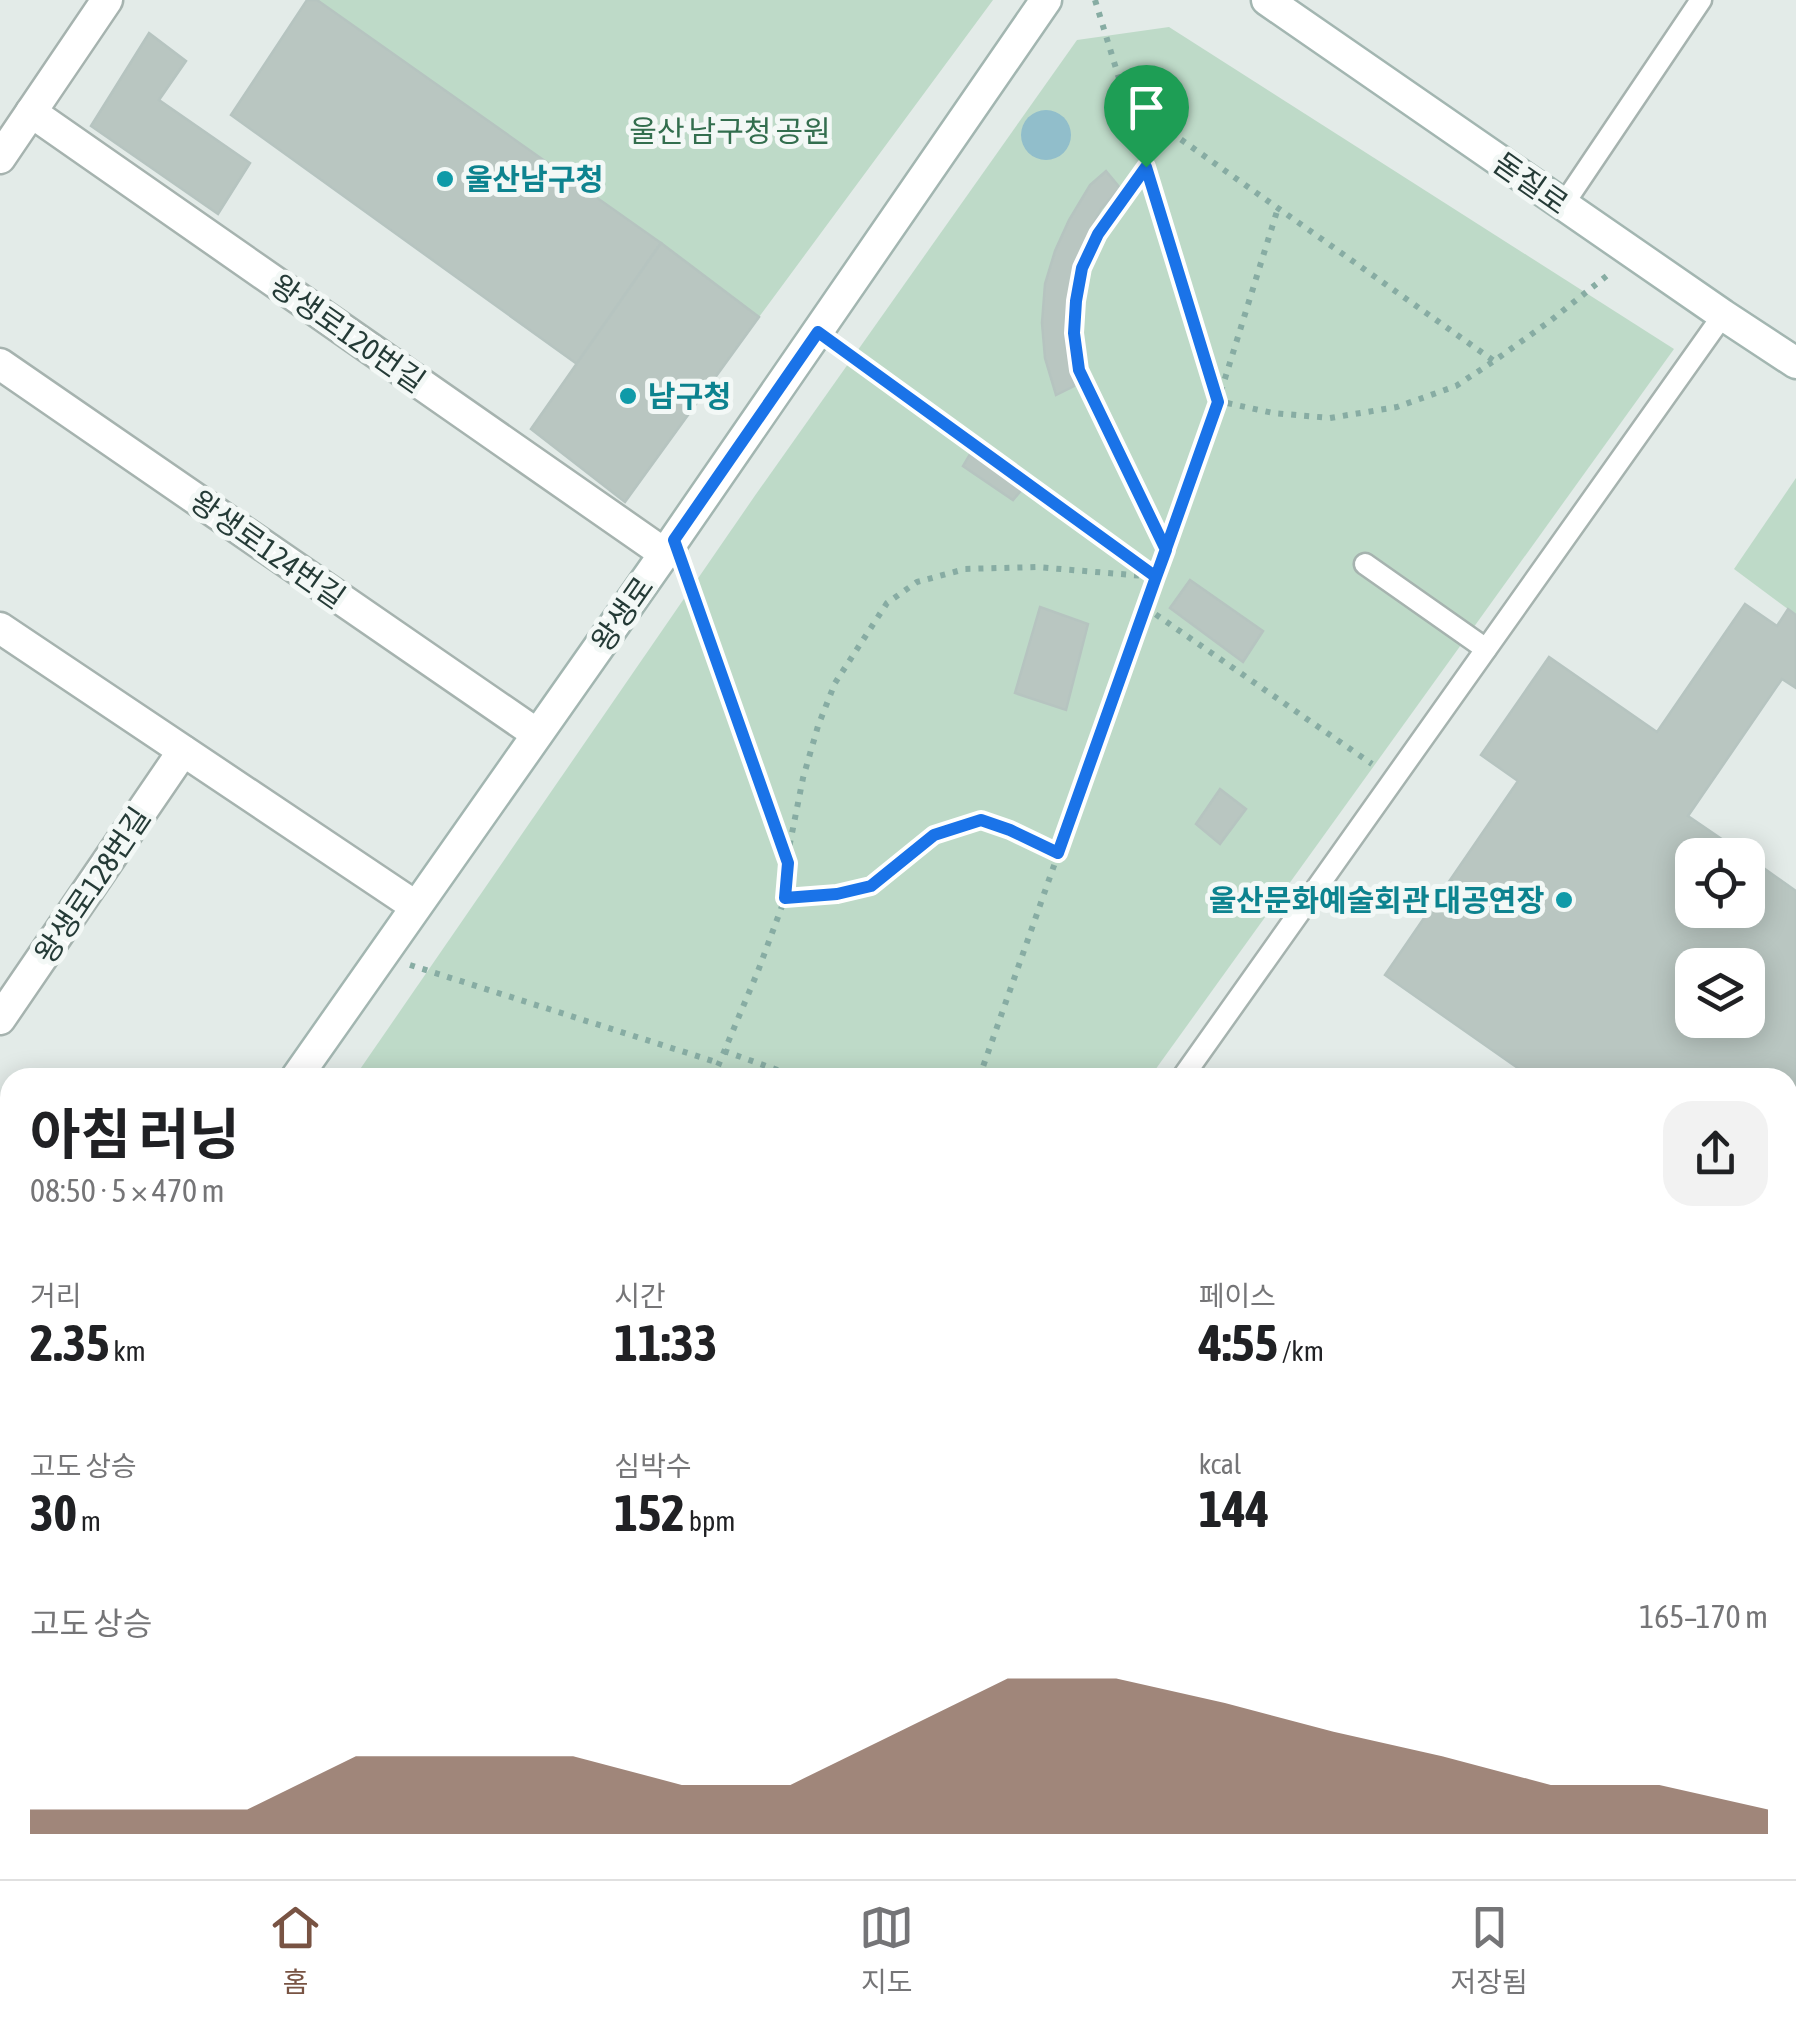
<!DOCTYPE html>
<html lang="ko">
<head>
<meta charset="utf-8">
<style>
	body { margin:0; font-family:"Asap Condensed","Noto Sans KR",sans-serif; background:#f2f2f2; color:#202124; height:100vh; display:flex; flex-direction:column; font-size:38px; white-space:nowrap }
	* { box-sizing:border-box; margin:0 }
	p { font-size:32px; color:#757577 }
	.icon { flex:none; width:55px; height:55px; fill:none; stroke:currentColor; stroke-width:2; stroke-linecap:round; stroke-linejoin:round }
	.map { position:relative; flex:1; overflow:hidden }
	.details { position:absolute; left:0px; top:1068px; width:1798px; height:812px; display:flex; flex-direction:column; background:#fff; border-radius:30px 30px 0 0; box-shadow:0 5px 25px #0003 }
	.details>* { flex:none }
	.controls { position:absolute; left:1675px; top:838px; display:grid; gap:20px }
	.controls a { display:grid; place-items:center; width:90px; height:90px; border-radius:20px; background:#fff; box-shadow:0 5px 25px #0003; font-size:50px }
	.pin { position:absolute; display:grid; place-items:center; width:85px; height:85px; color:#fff; margin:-102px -42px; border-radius:50% 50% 50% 0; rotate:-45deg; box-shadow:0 0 10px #0007 }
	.pin .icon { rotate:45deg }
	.round { display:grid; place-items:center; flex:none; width:105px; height:105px; border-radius:30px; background:#f2f2f2 }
	.headline { display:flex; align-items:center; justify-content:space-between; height:170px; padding:0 30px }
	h1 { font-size:55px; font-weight:700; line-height:75px }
	.figures { display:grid; grid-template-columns:repeat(3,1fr); gap:15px; height:170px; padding:10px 30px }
	.figures div { display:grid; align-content:center }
	.figures b { font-size:50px; font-weight:700 }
	.figures small { font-size:28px; font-weight:400 }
	.figures p { font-size:28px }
	.chart { height:280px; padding:20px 30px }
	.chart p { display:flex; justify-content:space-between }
	.chart svg { width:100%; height:180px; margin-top:10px; fill:#785343; opacity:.7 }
	.menu { display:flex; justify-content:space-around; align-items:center; height:140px; border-top:2px solid #e0e0e0; background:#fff; font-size:28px; color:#757577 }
	.menu a { display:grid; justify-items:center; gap:5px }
	.menu .current { color:#785343 }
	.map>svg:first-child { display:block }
	.green { fill:#bedac8 }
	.water { fill:#91becb }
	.building { fill:#b9c6c1; stroke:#b6c4c0; stroke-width:2.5; fill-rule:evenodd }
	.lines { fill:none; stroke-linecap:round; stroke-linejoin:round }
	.service-casing { stroke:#a6b3af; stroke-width:25 }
	.minor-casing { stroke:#a6b3af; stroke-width:35 }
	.secondary-casing { stroke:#a3b6b1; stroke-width:35 }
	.path { stroke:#87aca3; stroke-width:6; stroke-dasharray:5 8; stroke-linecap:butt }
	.service { stroke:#fff; stroke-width:20 }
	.minor { stroke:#fff; stroke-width:30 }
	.secondary { stroke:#fff; stroke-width:30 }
	.route-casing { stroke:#fff; stroke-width:20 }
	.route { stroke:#1a73e8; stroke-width:12 }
	.culture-dot { fill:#0f9aa8; stroke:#f3f8f6; stroke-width:4 }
	.labels { text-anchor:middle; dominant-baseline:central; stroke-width:10; stroke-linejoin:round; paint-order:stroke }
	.park-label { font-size:30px; fill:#336e4e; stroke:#f3f8f6 }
	.culture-label { font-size:30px; font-weight:bold; fill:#0d838f; stroke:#f3f8f6; text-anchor:start }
	.street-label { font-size:30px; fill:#253b37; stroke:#f3f8f6 }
</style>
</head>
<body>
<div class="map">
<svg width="1796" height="1879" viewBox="0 0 1796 1879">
	<rect width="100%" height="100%" fill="#e3ebe8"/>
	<g class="green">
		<polygon points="317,0 993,0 759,317 661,243"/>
		<polygon points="1169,27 1674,349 1150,1077 354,1078 754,497 1077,40"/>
		<polygon points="1796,478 1796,615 1734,569"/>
		<polygon points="10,1569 10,1870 867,1870 860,1879 0,1879 0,1583"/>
		<polygon points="1788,1690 1796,1696 1796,1855 1788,1867"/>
		<polygon points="1580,1870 1785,1870 1779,1879 1583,1879"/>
	</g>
	<circle class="water" cx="1046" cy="135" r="25"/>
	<g class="building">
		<polygon points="307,0 317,0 661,243 577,364 231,115"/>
		<polygon points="149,33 186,61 159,100 250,163 218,214 91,126"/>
		<polygon points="1106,171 1120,188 1101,209 1074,264 1065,316 1065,344 1074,386 1056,395 1045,358 1042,323 1045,284 1055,251 1069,220 1090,185"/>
		<polygon points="661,243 759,317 625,502 531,429"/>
		<polygon points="973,449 1024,487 1013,500 963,466"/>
		<polygon points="1190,580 1263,631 1243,662 1170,608"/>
		<path d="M1745 604 1777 626 1788 609 1796 615V688L1782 679 1688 816 1745 855H1692V910H1748V857L1796 891V1193L1788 1205V1078H1532L1385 975 1518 781 1481 755 1549 657 1657 732ZM1692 965H1748V1020H1692Z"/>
		<polygon points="1040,607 1088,624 1066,710 1015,693"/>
		<polygon points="1220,789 1246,809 1220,844 1196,824"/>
		<polygon points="1788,1316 1796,1322 1796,1378 1788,1390"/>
		<polygon points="991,1870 1324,1870 1337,1879 985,1879"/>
	</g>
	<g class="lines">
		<defs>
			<g id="service">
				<polyline points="1563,205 1701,0"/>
				<polyline points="1365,564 1486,649"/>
				<polyline points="1182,1078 1723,315"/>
				<polyline points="1788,1633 1796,1639"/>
			</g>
			<g id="minor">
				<polyline points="31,112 665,554"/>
				<polyline points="0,158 107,0"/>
				<polyline points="0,364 537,734"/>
				<polyline points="0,628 415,906"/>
				<polyline points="0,1019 183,751"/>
				<polyline points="0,1330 10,1337"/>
			</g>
			<g id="secondary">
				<polyline points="1267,0 1723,315 1796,363"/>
				<polyline points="296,1078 674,540 1046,0"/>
				<polyline points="0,1499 10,1485"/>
			</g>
		</defs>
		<use href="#service" class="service-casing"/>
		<use href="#minor" class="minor-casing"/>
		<use href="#secondary" class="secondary-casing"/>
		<g class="path">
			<polyline points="1095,0 1218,401 1273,413 1330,418 1397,407 1456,386 1494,361 1550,321 1609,274"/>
			<polyline points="1128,102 1494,361"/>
			<polyline points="1146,168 1098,234 1082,268 1076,301 1073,333 1079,369 1095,407 1166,550"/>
			<polyline points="842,349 1155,577"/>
			<polyline points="687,576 785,857"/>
			<polyline points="1145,607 1372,764"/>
			<polyline points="785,898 837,894 871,886 934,835 981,820 1011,830 1059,853"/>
			<polyline points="410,965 719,1063"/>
			<polyline points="724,1051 800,1078"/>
			<polyline points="713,1078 758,971 785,898 789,848 803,778 818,726 835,683 887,603 917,582 965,569 1036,567 1156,577"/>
			<polyline points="979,1078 1218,401 1278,208"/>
			<polyline points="0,1784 10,1781"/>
			<polyline points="245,1870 248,1879"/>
			<polyline points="379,1870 381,1879"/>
			<polyline points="590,1870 592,1879"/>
			<polyline points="116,1879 120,1870"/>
			<polyline points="607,1879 613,1870"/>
		</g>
		<use href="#service" class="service"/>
		<use href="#minor" class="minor"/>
		<use href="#secondary" class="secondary"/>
	</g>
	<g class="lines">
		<defs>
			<polyline id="route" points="1146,167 1218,402 1156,577 818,332 674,540 788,863 785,898 837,894 871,886 934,835 981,820 1010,830 1058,853 1156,577 1166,550 1079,370 1074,333 1076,301 1082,268 1098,234 1146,167"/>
		</defs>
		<use href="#route" class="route-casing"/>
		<use href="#route" class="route"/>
	</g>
	<g class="culture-dot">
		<circle cx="445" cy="179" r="10"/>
		<circle cx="628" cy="396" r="10"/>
		<circle cx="1564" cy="900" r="10"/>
	</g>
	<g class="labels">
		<g class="park-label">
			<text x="730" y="131">울산 남구청 공원</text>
		</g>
		<g class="culture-label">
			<text x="465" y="179">울산남구청</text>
			<text x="648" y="396">남구청</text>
			<text x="1544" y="900" text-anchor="end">울산문화예술회관 대공연장</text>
		</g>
		<g class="street-label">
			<text transform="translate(1531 183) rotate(35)">돋질로</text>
			<text transform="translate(348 333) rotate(35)">왕생로120번길</text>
			<text transform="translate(268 549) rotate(35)">왕생로124번길</text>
			<text transform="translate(622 614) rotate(-55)">왕생로</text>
			<text transform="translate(92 885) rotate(-56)">왕생로128번길</text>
		</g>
	</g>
</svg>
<div class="controls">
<a><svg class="icon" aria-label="locate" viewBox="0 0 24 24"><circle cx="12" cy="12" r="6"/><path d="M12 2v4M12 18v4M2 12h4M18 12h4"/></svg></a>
<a><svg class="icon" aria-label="layers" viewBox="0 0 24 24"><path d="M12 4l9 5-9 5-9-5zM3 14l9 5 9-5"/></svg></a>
</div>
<div class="pin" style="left:1146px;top:167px;background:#1e9e55"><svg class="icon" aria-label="arrive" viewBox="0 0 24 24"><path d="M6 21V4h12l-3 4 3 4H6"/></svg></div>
<section class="details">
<div class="headline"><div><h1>아침 러닝</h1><p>08:50 · 5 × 470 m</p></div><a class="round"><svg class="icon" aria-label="share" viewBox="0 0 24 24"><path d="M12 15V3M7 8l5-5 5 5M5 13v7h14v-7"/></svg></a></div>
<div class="figures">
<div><p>거리</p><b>2.35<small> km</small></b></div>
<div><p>시간</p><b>11:33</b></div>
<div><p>페이스</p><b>4:55<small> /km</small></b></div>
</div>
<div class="figures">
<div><p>고도 상승</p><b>30<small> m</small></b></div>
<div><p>심박수</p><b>152<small> bpm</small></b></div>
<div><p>kcal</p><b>144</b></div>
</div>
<div class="chart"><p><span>고도 상승</span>165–170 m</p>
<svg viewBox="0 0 160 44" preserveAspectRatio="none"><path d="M0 44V38L10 38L20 38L30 25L40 25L50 25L60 32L70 32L80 19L90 6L100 6L110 12L120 19L130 25L140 32L150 32L160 38V44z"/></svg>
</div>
</section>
</div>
<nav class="menu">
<a class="current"><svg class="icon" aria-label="home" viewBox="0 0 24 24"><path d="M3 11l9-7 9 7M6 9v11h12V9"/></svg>홈</a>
<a><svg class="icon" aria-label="map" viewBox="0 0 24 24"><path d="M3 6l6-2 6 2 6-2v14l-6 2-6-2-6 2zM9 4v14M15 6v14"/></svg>지도</a>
<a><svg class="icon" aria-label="saved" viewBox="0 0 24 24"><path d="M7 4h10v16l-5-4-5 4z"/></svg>저장됨</a>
</nav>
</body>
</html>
